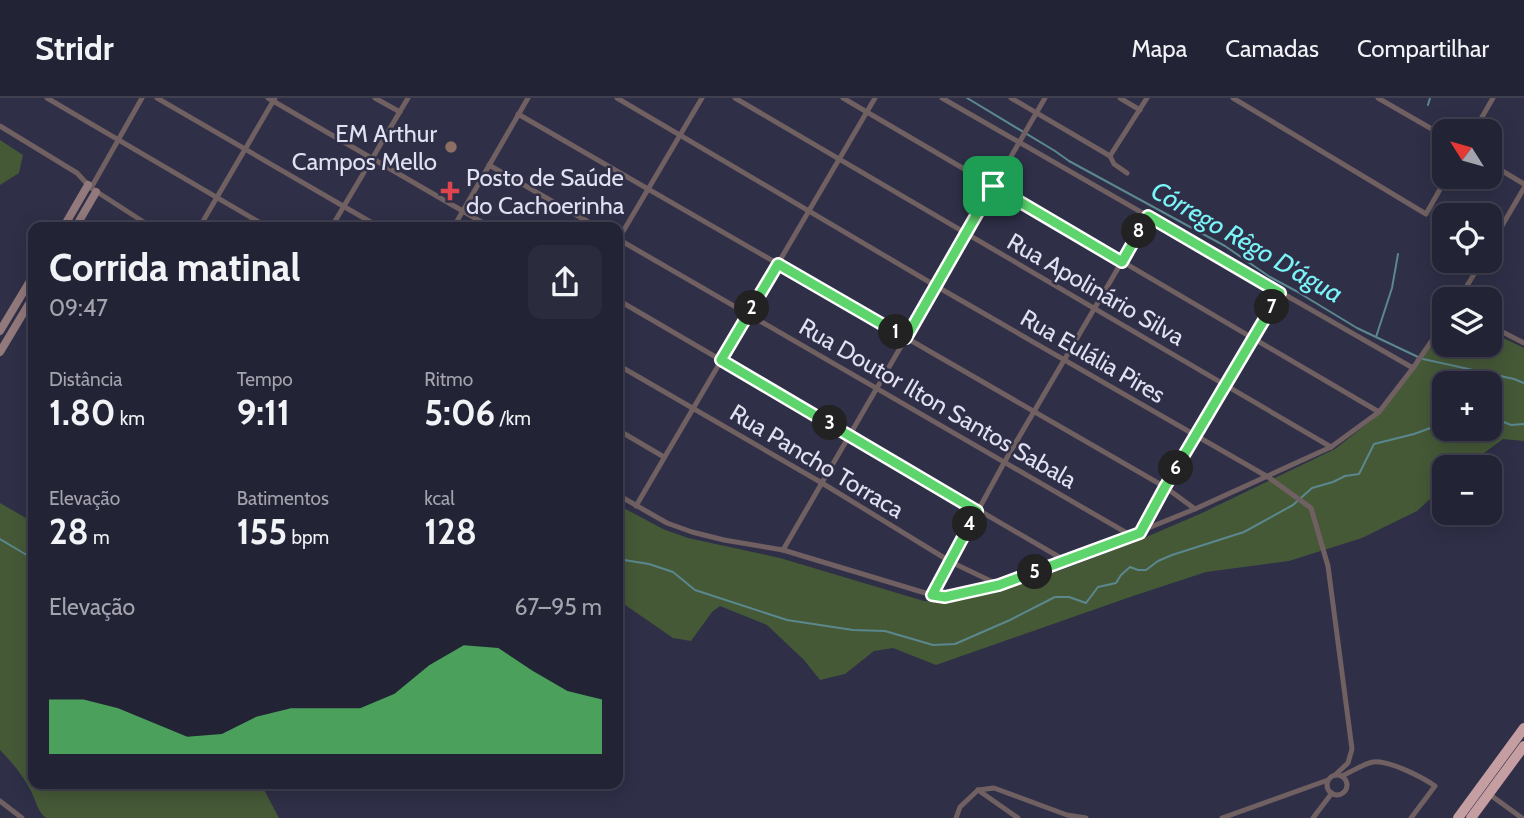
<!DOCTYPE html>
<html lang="pt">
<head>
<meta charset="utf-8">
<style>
	body { margin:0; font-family:Cabin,sans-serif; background:#2b2b3e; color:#f1f3f6; height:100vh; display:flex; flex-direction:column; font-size:26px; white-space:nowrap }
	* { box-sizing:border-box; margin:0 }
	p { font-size:23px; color:#a3a4ad }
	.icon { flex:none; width:38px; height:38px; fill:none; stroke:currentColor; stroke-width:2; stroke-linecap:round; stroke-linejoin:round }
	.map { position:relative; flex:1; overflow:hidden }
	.sheet { position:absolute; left:28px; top:124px; width:595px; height:567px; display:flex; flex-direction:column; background:#232336; border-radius:14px; box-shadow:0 4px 18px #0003,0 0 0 2px #404051 }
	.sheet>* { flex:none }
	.needle { width:46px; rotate:307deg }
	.fabs { position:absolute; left:1432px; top:21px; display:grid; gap:14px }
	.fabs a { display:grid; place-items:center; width:70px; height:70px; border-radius:14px; background:#232336; box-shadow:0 4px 18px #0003,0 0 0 2px #404051; font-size:35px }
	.pin { position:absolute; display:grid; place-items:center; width:60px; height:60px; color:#fff; margin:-30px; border-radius:14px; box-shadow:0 4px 10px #0006 }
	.km { position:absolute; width:35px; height:35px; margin:-18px; border-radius:50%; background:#222; color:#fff; font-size:19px; line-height:35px; text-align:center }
	.round { display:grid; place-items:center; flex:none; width:74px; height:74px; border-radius:14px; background:#2b2b3e }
	.overview { display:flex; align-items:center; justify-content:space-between; height:119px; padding:0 21px }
	h1 { font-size:38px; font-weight:700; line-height:52px }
	.stats { display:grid; grid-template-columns:repeat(3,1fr); gap:10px; height:119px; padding:7px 21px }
	.stats div { display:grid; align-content:center }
	.stats b { font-size:35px; font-weight:700 }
	.stats small { font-size:19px; font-weight:400 }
	.stats p { font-size:19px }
	.chart { height:196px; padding:14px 21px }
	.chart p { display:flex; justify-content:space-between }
	.chart svg { width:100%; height:126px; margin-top:7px; fill:#5dd56c; opacity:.7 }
	header { display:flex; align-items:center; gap:42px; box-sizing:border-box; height:98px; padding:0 35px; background:#232336; border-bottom:2px solid #404051 }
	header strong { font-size:33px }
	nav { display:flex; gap:38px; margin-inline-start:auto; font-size:24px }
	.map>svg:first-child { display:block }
	.green { fill:#455937; fill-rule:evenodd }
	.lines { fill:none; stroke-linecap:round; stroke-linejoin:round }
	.stream { stroke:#5b878e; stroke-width:2 }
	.street { stroke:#706061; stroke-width:5 }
	.secondary { stroke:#92797b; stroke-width:8 }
	.highway { stroke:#c49ea1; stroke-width:10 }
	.route-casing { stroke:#fff; stroke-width:14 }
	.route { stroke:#5dd56c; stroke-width:9 }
	.education-dot { fill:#8d6e63; stroke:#2f2f48; stroke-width:2.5 }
	.health-dot { fill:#e0444e; stroke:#2f2f48; stroke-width:2.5 }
	.labels { text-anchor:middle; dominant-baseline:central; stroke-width:5; stroke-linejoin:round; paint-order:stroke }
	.poi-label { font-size:24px; fill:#e1e1f2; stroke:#2f2f48; text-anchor:end }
	.street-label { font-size:24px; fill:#e1e1f2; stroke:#2f2f48 }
	.water-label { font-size:26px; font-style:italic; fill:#7bf4f8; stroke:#2f2f48 }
</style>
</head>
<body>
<header>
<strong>Stridr</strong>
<nav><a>Mapa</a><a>Camadas</a><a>Compartilhar</a></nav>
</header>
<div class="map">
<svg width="1524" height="720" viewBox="0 0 1524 720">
	<rect width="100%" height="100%" fill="#2f2f48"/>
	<g class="green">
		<polygon points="0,42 23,57 19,75 0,87"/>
		<path d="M1444 230V247H1489V233L1524 250V343L1503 341 1465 369H1444V388L1417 413 1362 440 1289 463 1206 474 1133 498 936 567 893 550 874 553 845 576 820 582 804 562 767 527 720 508 712 514 691 543 673 540 618 502V407L663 431 688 440 780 460 924 503 942 504 962 502 999 493 1067 470 1137 443 1202 415 1335 351 1381 315ZM1444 285H1489V331H1444Z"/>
		<path d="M0 405 33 424V686H261L279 720H46C38 714 36 704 32 695 24 679 13 665 0 652Z"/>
	</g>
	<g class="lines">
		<g class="stream">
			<polyline points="967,0 1055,53 1069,63 1225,148 1270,179 1296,193 1357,230 1418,259"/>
			<polyline points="1428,7 1430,0"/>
			<polyline points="1376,239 1392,190 1398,156"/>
			<polyline points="1423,261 1514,281 1524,285"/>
			<polyline points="1489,318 1511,327 1524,326"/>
			<polyline points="0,441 25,456 33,458"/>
			<polyline points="618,461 649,466 673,474 695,492 787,522 853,532 885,533 933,547 955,546 1010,522 1055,499 1069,499 1086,505 1098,489 1116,485 1121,477 1130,469 1138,472 1146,472 1158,463 1172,457 1244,434 1293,407 1312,390 1333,384 1345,378 1359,376 1374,346 1414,336 1444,325"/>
		</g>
		<g class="street">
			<polyline points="47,0 269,130"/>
			<polyline points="157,0 381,130"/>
			<polyline points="268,0 492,130"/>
			<polyline points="375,0 400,14"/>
			<polyline points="617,0 936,188 1268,379 1311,410 1328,468 1352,651 1348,665 1335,677"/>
			<polyline points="735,0 1331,349"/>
			<polyline points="843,0 1379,314"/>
			<polyline points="942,0 1413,270"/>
			<polyline points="1011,0 1110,58"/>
			<polyline points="1120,0 1140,12"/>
			<polyline points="1233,0 1426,116 1447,79"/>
			<polyline points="1378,0 1444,38"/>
			<polyline points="518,16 1165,389 1195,411"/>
			<polyline points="0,28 77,75 91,90 153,130"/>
			<polyline points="1474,33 1493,0"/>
			<polyline points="1110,58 1147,0"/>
			<polyline points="1110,58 1114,66 1127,75"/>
			<polyline points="1489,65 1524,86"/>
			<polyline points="489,67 599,130"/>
			<polyline points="91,90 142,0"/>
			<polyline points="199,130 275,0"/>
			<polyline points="331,130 408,0"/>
			<polyline points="453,130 528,0"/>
			<polyline points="618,141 1132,438"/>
			<polyline points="618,142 702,0"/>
			<polyline points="1489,150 1524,90"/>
			<polyline points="1459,201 1482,163"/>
			<polyline points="618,202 1066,463"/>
			<polyline points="1489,227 1524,245"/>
			<polyline points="618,267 822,385 951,464 999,487"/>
			<polyline points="618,332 664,359"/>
			<polyline points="618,397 667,425 692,434 724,442 783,452 932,497 945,499 999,487 1067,463 1195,411 1331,349 1379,314 1413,270 1444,225"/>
			<polyline points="636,408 875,0"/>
			<polyline points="1140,435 1165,389 1281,195"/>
			<polyline points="783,452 1045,0"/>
			<polyline points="932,497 1005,363 1148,119"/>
			<circle cx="1337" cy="687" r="10"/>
			<path d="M1342 678C1351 674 1363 666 1373 664 1389 662 1422 679 1435 688L1411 720"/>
			<polyline points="978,692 1018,720"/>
			<polyline points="1489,696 1522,720"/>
			<polyline points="0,703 22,720"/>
			<polyline points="956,720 960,709 978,692 994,690 1067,717 1086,720"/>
			<polyline points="1222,720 1328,682"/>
			<polyline points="1313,720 1332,695"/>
		</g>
		<g class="secondary">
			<polyline points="63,130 88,87"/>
			<polyline points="75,130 96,94"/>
			<polyline points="0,233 33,178"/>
			<polyline points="0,254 33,199"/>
		</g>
		<g class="highway">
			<polyline points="1458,720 1524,630"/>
			<polyline points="1471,720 1524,648"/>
		</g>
	</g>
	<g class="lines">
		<defs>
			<polygon id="route" points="993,88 1122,164 1148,118 1280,195 1165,389 1140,435 999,487 945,499 932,497 977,413 721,262 778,166 906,240"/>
		</defs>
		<use href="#route" class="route-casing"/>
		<use href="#route" class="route"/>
	</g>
	<circle class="education-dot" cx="451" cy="49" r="7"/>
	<path class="health-dot" d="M446.5 82.5h7v7h7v7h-7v7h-7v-7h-7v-7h7z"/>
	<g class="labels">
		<g class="poi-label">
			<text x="437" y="35">EM Arthur<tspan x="437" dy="28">Campos Mello</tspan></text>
			<text x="466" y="79" text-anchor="start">Posto de Saúde<tspan x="466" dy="28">do Cachoerinha</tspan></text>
		</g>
		<g class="street-label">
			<text transform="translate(1096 191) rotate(30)">Rua Apolinário Silva</text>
			<text transform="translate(1093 258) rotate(30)">Rua Eulália Pires</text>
			<text transform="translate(938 305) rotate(30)">Rua Doutor Ilton Santos Sabala</text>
			<text transform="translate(817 363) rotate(31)">Rua Pancho Torraca</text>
		</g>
		<g class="water-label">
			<text transform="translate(1247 144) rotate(30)">Córrego Rêgo D'água</text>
		</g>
	</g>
</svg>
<div class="fabs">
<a><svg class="needle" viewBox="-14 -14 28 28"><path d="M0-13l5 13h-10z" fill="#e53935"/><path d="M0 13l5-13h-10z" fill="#a3a4ad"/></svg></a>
<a><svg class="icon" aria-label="locate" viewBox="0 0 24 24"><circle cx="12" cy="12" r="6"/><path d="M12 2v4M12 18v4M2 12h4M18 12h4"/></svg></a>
<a><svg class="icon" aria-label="layers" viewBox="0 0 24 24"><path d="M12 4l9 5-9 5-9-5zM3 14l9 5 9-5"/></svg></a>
<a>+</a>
<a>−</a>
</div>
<div class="pin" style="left:993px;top:88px;background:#1e9e55"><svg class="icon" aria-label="arrive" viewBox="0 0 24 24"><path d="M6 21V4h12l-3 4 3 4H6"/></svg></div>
<b class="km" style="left:896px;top:234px">1</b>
<b class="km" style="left:752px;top:210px">2</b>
<b class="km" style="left:830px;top:325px">3</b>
<b class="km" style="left:970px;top:426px">4</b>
<b class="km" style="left:1035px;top:474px">5</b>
<b class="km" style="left:1176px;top:370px">6</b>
<b class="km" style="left:1272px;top:209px">7</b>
<b class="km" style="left:1139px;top:133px">8</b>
<section class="sheet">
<div class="overview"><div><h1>Corrida matinal</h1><p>09:47</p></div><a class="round"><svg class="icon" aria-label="share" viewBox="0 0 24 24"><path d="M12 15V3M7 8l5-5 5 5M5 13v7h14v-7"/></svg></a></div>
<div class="stats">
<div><p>Distância</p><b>1.80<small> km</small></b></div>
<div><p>Tempo</p><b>9:11</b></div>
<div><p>Ritmo</p><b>5:06<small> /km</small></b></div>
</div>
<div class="stats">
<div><p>Elevação</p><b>28<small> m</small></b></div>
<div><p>Batimentos</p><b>155<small> bpm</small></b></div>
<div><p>kcal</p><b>128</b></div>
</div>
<div class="chart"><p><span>Elevação</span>67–95 m</p>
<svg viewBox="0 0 160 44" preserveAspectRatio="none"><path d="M0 44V25L10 25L20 28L30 33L40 38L50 37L60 31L70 28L80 28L90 28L100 23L110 13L120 6L130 7L140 15L150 22L160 25V44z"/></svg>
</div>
</section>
</div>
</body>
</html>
